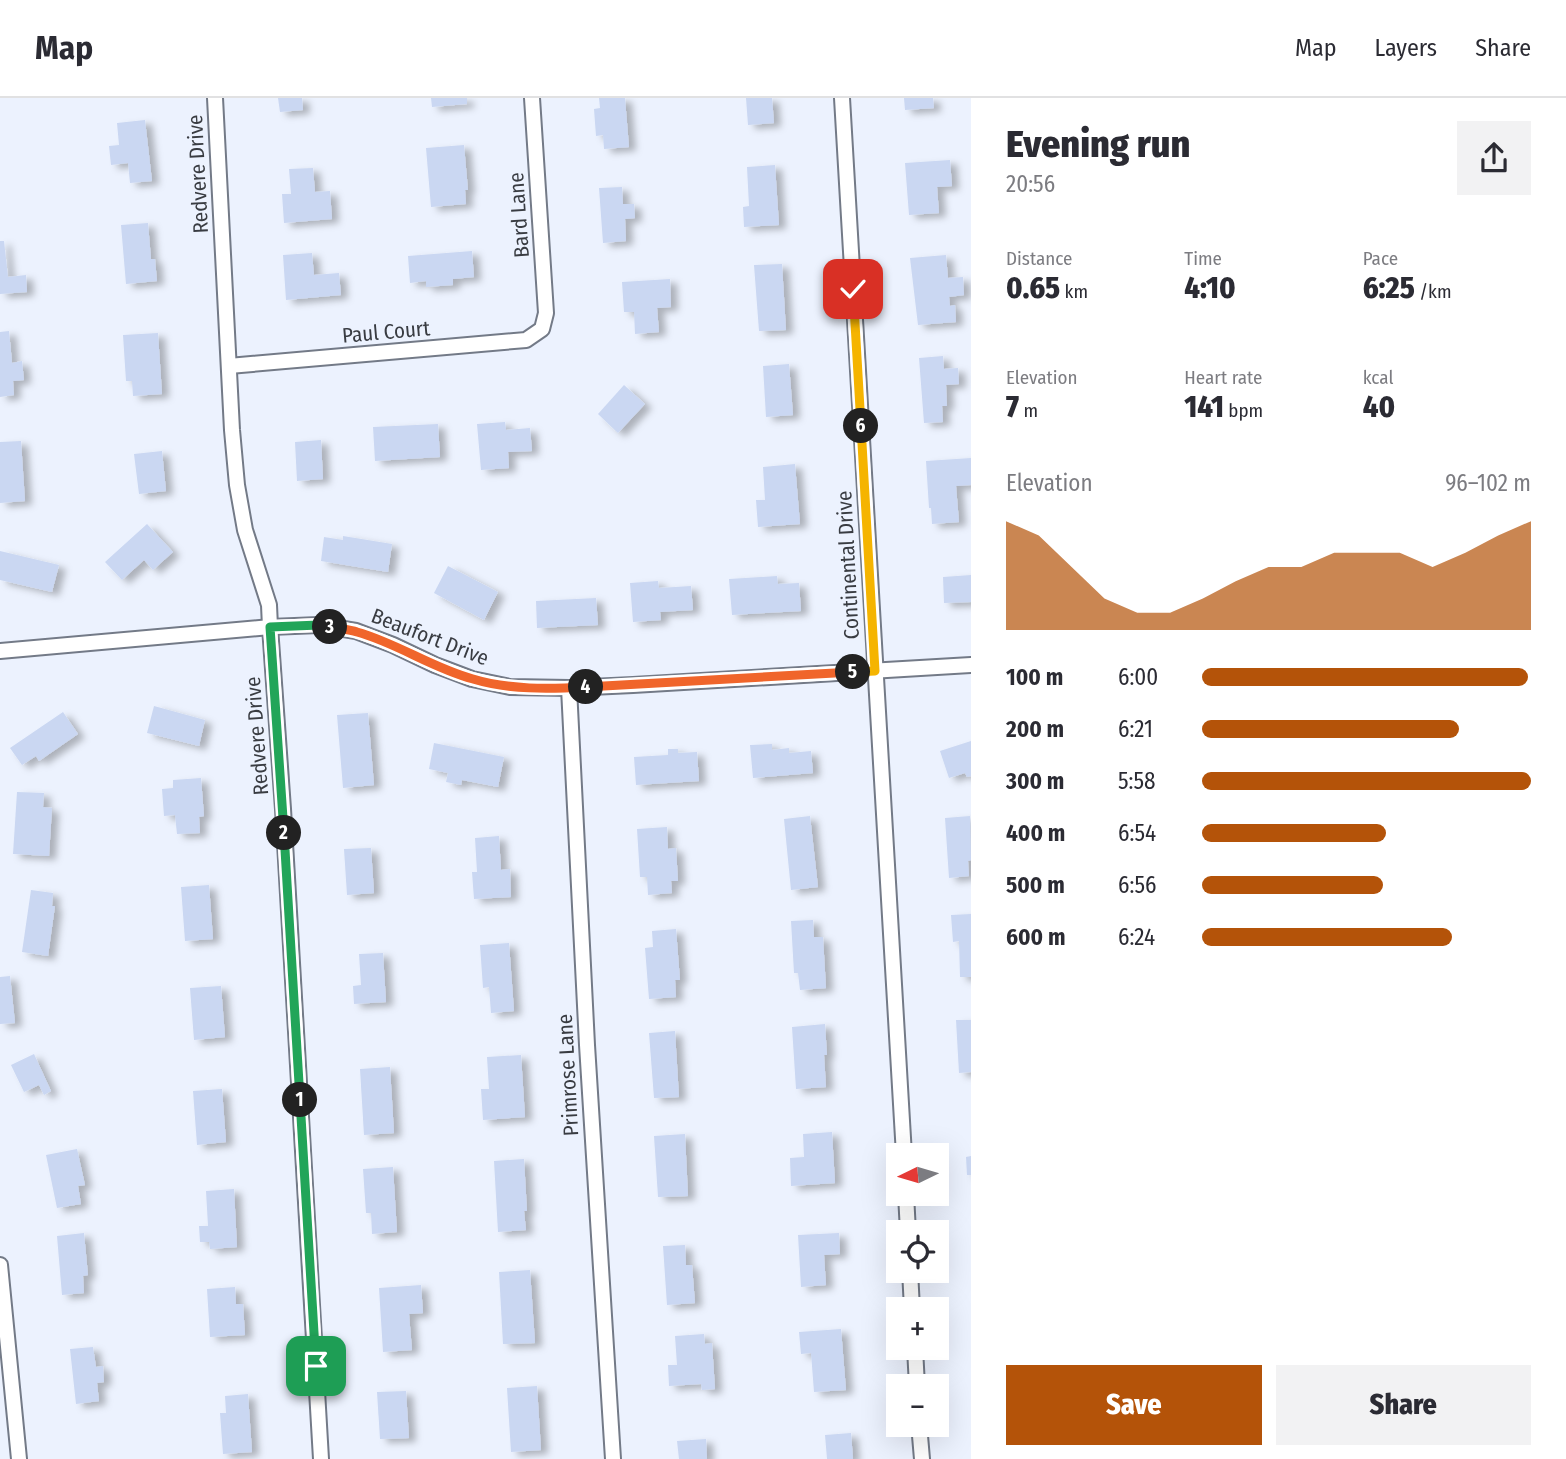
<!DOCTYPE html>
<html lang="en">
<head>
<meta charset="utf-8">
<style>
	body { margin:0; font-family:"Fira Sans Condensed",sans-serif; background:#f2f2f3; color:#2b2b33; height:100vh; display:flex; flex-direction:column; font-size:26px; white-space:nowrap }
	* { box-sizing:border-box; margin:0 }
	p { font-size:23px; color:#7c7c81 }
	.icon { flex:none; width:38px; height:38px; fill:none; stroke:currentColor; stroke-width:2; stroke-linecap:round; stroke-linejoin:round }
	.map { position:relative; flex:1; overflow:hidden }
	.details { display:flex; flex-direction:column; background:#fff; width:595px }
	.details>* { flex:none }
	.needle { width:46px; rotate:265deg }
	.buttons { position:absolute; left:886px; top:1045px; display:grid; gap:14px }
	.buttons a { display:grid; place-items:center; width:63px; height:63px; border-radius:0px; background:#fff; box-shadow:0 7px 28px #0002; font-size:35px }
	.pin { position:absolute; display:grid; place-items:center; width:60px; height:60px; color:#fff; margin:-30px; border-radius:14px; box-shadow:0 4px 10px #0006 }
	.km { position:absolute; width:35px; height:35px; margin:-18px; border-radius:50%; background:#222; color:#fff; font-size:19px; line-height:35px; text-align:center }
	.round { display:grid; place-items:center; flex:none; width:74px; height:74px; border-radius:0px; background:#f2f2f3 }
	.headline { display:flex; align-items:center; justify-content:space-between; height:119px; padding:0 35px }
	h1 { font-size:38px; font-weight:800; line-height:52px }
	.stats { display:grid; grid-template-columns:repeat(3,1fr); gap:10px; height:119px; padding:7px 35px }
	.stats div { display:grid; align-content:center }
	.stats b { font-size:30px; font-weight:800 }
	.stats small { font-size:19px; font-weight:400 }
	.stats p { font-size:19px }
	.chart { height:196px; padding:14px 35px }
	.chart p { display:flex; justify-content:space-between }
	.chart svg { width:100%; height:126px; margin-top:7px; fill:#b45309; opacity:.7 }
	.button { display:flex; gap:14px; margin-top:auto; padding:14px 35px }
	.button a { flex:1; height:80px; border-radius:0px; background:#b45309; color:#fff; font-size:28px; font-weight:800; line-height:80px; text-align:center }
	.button a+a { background:#f2f2f3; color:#2b2b33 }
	ul { padding:0 35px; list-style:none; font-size:23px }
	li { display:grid; grid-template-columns:112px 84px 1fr; align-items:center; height:52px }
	li i { height:18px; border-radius:9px; background:#b45309 }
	header { display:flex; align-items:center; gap:42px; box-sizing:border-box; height:98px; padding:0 35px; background:#fff; border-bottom:2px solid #e1e1e2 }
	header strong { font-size:33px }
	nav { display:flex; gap:38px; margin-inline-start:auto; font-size:24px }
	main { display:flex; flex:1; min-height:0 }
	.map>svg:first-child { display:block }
	.building { fill:#cad7f2; filter:url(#shadow) }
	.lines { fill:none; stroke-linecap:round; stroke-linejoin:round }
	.minor-casing { stroke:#737a87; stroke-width:18 }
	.minor { stroke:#fff; stroke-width:14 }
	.split-1-casing { stroke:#fff; stroke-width:14 }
	.split-2-casing { stroke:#fff; stroke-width:14 }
	.split-3-casing { stroke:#fff; stroke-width:14 }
	.split-4-casing { stroke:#fff; stroke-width:14 }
	.split-5-casing { stroke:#fff; stroke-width:14 }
	.split-6-casing { stroke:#fff; stroke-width:14 }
	.split-7-casing { stroke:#fff; stroke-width:14 }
	.split-1 { stroke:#22a559; stroke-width:9 }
	.split-2 { stroke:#22a559; stroke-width:9 }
	.split-3 { stroke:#22a559; stroke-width:9 }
	.split-4 { stroke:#f0652b; stroke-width:9 }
	.split-5 { stroke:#f0652b; stroke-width:9 }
	.split-6 { stroke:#f5b400; stroke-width:9 }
	.split-7 { stroke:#f5b400; stroke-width:9 }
	.labels { text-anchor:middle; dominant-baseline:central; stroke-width:5; stroke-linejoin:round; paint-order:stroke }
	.street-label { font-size:21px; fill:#393c42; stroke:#ecf2fe }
</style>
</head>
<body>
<header>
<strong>Map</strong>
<nav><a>Map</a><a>Layers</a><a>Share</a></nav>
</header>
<main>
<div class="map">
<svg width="971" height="1361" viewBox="0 0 971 1361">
	<defs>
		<filter id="shadow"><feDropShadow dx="7" dy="4" stdDeviation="3.5" flood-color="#0004"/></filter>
	</defs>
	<rect width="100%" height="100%" fill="#ecf2fe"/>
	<g class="building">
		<polygon points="278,0 302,0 303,12 280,14"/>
		<polygon points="431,0 467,0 467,6 432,9"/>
		<polygon points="599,0 625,0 629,49 604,51 603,37 596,38 594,11 600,10"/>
		<polygon points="746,0 772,0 774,25 748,27"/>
		<polygon points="904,0 933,0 934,10 905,12"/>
		<polygon points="145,22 152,83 130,85 128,65 111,67 109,48 119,47 117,25"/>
		<polygon points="464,47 468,92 465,92 466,106 431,109 426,50"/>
		<polygon points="950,62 952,88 937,89 939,115 909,117 905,65"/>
		<polygon points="775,67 779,127 744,129 743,109 749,108 747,69"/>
		<polygon points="313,70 315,94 330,93 332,121 284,125 282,96 291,96 289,71"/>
		<polygon points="622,89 623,106 634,106 635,120 625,121 626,143 603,145 599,90"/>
		<polygon points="148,125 151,161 155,161 157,183 126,186 121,127"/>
		<polygon points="0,143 4,143 8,179 26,177 27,194 0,196"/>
		<polygon points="472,153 474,179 453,181 453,187 426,189 426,183 410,185 408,158"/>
		<polygon points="312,155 314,177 339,175 341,197 286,202 283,157"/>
		<polygon points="946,157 948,180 963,179 964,197 949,199 950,208 955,207 956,224 918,227 910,160"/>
		<polygon points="782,166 786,232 759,233 754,167"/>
		<polygon points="670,181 671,209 657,210 659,234 635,236 634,214 624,214 622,184"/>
		<polygon points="9,233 12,265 22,263 24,282 13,283 14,297 0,299 0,234"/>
		<polygon points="158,235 162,296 133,298 132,283 126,283 123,237"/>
		<polygon points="943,258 944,271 958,270 959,286 946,287 947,308 942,308 943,324 924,325 919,260"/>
		<polygon points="789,266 793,317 766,319 763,268"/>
		<polygon points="624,287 645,306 618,335 598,316"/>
		<polygon points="505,324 506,332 530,330 532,353 508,354 509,370 481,372 477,326"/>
		<polygon points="438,326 440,359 375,363 373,329"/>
		<polygon points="321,342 323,381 297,383 295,344"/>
		<polygon points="21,343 25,403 0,405 0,344"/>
		<polygon points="162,353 166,393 139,396 134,356"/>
		<polygon points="971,360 971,387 956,388 959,424 932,426 931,410 929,410 926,363"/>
		<polygon points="795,366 800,426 758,429 756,402 765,402 763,369"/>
		<polygon points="147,426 173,454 153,472 144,462 122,482 105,464"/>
		<polygon points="343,438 392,446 388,474 321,463 324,439 343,442"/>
		<polygon points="0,453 59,467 52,494 0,482"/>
		<polygon points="448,468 498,494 484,522 434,495"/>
		<polygon points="971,477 971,504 944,505 943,479"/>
		<polygon points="777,478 778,486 799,485 801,513 732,517 729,481"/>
		<polygon points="658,483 659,490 691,488 693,512 660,514 661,522 633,524 630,485"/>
		<polygon points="596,500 598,527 537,530 536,503"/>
		<polygon points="154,608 205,622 199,648 147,635"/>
		<polygon points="63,614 78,636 39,663 36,658 22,667 10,650"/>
		<polygon points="368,615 374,687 343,690 337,617"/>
		<polygon points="971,643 971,678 967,679 965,675 949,680 940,653"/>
		<polygon points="434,645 504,659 498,689 462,682 461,687 446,684 448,675 429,671"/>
		<polygon points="772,646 772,652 789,650 789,655 811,653 813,675 753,680 750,647"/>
		<polygon points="668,651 678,651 678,655 697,654 699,683 636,687 634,659 668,657"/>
		<polygon points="201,680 204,718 199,719 200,735 177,736 175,717 164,718 162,691 173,690 173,682"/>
		<polygon points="17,694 44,695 43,709 52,710 49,758 13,756"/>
		<polygon points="810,718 818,789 791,792 784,721"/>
		<polygon points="970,718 971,762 968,763 969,778 949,780 945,720"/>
		<polygon points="667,729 668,751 676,750 678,783 671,783 672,795 648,797 647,779 640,779 637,731"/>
		<polygon points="499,738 501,772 510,771 511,799 474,801 472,774 477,774 475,740"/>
		<polygon points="371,750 374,795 347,797 344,751"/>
		<polygon points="209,787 213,841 185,843 181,789"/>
		<polygon points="31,792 53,795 52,808 55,808 48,858 22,854"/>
		<polygon points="971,816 971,879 960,879 959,843 953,844 951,817"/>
		<polygon points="813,822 814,839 823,839 826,890 800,892 798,875 794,875 791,823"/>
		<polygon points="676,831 680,882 675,882 676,899 649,901 645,850 653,849 652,833"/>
		<polygon points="509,845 514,913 491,915 489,889 483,890 480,847"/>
		<polygon points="383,855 386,904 354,906 353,888 361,887 359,856"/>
		<polygon points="10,878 15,925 0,926 0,879"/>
		<polygon points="221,888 225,939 194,942 190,890"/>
		<polygon points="956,922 971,922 971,974 959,975"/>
		<polygon points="825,926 827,957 824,957 826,989 796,991 792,929"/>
		<polygon points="675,933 679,999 654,1000 649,935"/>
		<polygon points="34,956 51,993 44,997 39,987 24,994 11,967"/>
		<polygon points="521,957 525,1019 483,1022 481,991 489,991 487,959"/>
		<polygon points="390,969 394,1035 364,1037 360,971"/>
		<polygon points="222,991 226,1044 197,1047 193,993"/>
		<polygon points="832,1034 835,1085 791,1088 790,1060 804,1059 803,1036"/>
		<polygon points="685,1036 688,1098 658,1099 654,1038"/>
		<polygon points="77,1051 85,1087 78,1088 81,1106 57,1110 46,1057"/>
		<polygon points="971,1058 971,1077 967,1077 966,1059"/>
		<polygon points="524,1061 527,1113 524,1113 526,1132 498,1134 494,1063"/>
		<polygon points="393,1069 397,1134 372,1136 371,1115 366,1115 363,1071"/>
		<polygon points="234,1091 237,1149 210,1151 209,1144 200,1144 199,1128 208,1128 206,1093"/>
		<polygon points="84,1135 88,1177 83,1178 84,1195 62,1197 57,1138"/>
		<polygon points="839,1135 840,1156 824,1157 826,1187 801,1189 798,1137"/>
		<polygon points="685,1147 686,1167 692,1167 695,1205 667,1207 663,1148"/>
		<polygon points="530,1172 535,1245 503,1246 499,1174"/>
		<polygon points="421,1187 423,1215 409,1216 412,1252 383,1254 379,1190"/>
		<polygon points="235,1189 236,1206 243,1206 245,1237 210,1239 207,1191"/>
		<polygon points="841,1231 846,1292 814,1294 811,1255 801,1256 799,1234"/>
		<polygon points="704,1236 705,1246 712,1245 715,1291 702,1292 701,1286 669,1288 668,1267 677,1267 675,1238"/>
		<polygon points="93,1249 96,1269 103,1268 104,1284 97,1285 99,1303 76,1306 70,1251"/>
		<polygon points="537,1288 541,1352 511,1354 507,1290"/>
		<polygon points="406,1293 409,1340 380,1341 377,1294"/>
		<polygon points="248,1296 252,1354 223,1356 220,1315 226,1315 225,1298"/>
		<polygon points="851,1335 853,1361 827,1361 825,1337"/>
		<polygon points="706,1341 707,1361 679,1361 677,1343"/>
	</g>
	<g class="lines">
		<defs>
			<g id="minor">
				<polyline points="215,0 232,332 237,387 245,432 269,507 270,529 283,711 321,1361"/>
				<polyline points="842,0 904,1057"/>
				<polyline points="229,268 526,242 542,231 546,215 532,0"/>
				<polyline points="0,553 270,529 319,527 356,533 393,547 435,567 472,581 510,589 569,590 633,587 971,567"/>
				<polyline points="569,590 587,947 613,1361"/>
				<polyline points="906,1096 908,1134"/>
				<polyline points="0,1167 19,1361"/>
				<polyline points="910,1172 912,1211"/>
				<polyline points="915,1250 917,1288"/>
				<polyline points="919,1326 922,1361"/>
			</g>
		</defs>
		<use href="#minor" class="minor-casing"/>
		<use href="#minor" class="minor"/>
	</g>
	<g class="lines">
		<defs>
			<polyline id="split-1" points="300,1002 316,1268"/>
			<polyline id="split-2" points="284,735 300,1002"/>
			<polyline id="split-3" points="284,735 270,529 319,527 330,529"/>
			<path id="split-4" d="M330 529C339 531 349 531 357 534 397 545 432 570 473 581 509 592 549 591 586 589"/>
			<polyline id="split-5" points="586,589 853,574"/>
			<polyline id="split-6" points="853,574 875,573 861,328"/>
			<polyline id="split-7" points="853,191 861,328"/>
		</defs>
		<use href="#split-1" class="split-1-casing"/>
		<use href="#split-2" class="split-2-casing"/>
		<use href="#split-3" class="split-3-casing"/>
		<use href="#split-4" class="split-4-casing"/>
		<use href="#split-5" class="split-5-casing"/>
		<use href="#split-6" class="split-6-casing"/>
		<use href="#split-7" class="split-7-casing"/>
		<use href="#split-1" class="split-1"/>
		<use href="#split-2" class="split-2"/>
		<use href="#split-3" class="split-3"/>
		<use href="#split-4" class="split-4"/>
		<use href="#split-5" class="split-5"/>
		<use href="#split-6" class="split-6"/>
		<use href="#split-7" class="split-7"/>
	</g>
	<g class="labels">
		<g class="street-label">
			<text transform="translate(198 76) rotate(-93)">Redvere Drive</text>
			<text transform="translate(519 117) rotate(-94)">Bard Lane</text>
			<text transform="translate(386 234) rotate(-5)">Paul Court</text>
			<text transform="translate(848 467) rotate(-93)">Continental Drive</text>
			<text transform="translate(430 539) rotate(21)">Beaufort Drive</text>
			<text transform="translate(257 638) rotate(-94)">Redvere Drive</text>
			<text transform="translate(568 977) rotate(-93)">Primrose Lane</text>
		</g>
	</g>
</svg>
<div class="buttons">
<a><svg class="needle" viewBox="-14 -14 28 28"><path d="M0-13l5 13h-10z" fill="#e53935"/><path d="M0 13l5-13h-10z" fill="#7c7c81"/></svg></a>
<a><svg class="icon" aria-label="locate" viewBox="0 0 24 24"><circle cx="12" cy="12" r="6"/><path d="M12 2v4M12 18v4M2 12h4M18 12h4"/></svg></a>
<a>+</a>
<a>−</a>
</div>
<div class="pin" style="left:316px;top:1268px;background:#1e9e55"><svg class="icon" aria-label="arrive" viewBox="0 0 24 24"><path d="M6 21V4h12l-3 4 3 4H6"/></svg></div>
<div class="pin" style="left:853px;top:191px;background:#d93025"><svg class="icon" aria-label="check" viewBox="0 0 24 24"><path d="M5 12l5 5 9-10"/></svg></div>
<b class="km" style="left:300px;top:1002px">1</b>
<b class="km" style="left:284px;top:735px">2</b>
<b class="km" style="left:330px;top:529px">3</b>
<b class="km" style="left:586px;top:589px">4</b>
<b class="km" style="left:853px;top:574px">5</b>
<b class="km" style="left:861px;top:328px">6</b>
</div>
<section class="details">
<div class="headline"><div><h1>Evening run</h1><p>20:56</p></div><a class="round"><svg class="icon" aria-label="share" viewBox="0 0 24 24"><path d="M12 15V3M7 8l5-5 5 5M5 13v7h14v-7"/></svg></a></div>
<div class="stats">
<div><p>Distance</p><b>0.65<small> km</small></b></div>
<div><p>Time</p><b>4:10</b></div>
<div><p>Pace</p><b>6:25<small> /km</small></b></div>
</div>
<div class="stats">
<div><p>Elevation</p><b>7<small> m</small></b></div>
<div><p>Heart rate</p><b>141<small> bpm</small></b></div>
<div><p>kcal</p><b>40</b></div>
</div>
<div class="chart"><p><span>Elevation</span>96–102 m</p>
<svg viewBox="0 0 160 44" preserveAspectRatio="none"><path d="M0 44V6L10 11L20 22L30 33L40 38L50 38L60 33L70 27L80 22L90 22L100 17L110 17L120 17L130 22L140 17L150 11L160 6V44z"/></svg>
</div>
<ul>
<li><b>100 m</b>6:00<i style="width:99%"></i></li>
<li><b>200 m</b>6:21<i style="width:78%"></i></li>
<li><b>300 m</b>5:58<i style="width:100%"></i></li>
<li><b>400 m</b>6:54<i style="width:56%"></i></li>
<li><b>500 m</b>6:56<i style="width:55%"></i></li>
<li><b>600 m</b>6:24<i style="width:76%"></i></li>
</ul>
<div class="button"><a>Save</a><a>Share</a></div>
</section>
</main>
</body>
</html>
